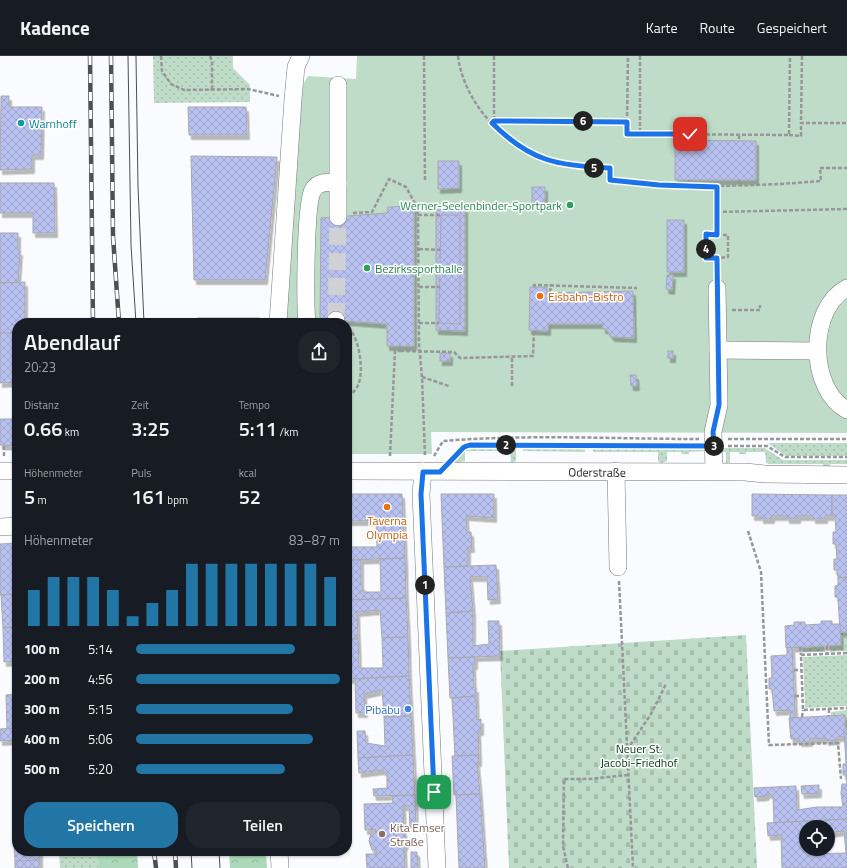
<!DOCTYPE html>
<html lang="de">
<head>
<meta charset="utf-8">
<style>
	body { margin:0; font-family:"Titillium Web",sans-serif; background:#20242c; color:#f1f3f6; height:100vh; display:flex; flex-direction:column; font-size:15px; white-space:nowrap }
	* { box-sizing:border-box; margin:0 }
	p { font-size:13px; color:#9ea1a6 }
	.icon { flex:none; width:22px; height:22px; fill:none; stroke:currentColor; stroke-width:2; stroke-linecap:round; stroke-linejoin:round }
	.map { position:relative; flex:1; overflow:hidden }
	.side { position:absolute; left:12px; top:262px; width:340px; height:538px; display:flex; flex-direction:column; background:#171b24; border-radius:16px; box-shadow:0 1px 3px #0004 }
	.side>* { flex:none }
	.controls { position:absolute; left:799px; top:764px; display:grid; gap:8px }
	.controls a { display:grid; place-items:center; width:36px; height:36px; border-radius:50%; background:#171b24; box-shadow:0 1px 3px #0004; font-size:20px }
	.pin { position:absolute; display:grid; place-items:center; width:34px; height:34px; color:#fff; margin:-17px; border-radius:8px; box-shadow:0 2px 6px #0006 }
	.km { position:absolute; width:20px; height:20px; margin:-10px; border-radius:50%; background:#222; color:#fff; font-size:11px; line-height:20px; text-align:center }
	.round { display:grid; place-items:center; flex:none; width:42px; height:42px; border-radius:16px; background:#20242c }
	.summary { display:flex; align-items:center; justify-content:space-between; height:68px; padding:0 12px }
	h1 { font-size:22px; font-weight:600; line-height:30px }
	.metrics { display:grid; grid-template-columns:repeat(3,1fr); gap:6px; height:68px; padding:4px 12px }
	.metrics div { display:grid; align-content:center }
	.metrics b { font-size:20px; font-weight:600 }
	.metrics small { font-size:11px; font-weight:400 }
	.metrics p { font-size:11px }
	.chart { height:112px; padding:8px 12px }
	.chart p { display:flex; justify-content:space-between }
	.chart svg { width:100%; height:72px; margin-top:4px; stroke:#2276a6; stroke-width:6 }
	.action { display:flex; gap:8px; margin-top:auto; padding:8px 12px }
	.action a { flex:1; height:46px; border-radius:16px; background:#2276a6; color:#fff; font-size:16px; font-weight:600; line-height:46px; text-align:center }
	.action a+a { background:#20242c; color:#f1f3f6 }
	ul { padding:0 12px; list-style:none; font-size:13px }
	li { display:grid; grid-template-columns:64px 48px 1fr; align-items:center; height:30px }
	li i { height:10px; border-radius:5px; background:#2276a6 }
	header { display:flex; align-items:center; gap:24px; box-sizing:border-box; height:56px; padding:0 20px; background:#171b24; border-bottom:1px solid #363941 }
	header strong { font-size:19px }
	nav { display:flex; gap:22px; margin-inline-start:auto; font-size:14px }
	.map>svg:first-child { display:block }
	.grass { fill:url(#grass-dots) }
	.forest { fill:url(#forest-crowns) }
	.cemetery { fill:url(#cemetery-stones) }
	.pitch { fill:#bfdcc8 }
	.building { fill:url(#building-cross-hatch); stroke:#a8a9ac; fill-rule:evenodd; filter:url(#shadow) }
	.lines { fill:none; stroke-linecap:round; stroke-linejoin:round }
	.minor-tunnel { stroke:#d0d1d4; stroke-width:17; stroke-dasharray:17 8; stroke-linecap:butt }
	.minor-casing { stroke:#79797c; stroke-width:18 }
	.path { stroke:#97979a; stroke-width:2.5; stroke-dasharray:4 2; stroke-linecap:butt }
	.minor { stroke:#fff; stroke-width:17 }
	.tram { stroke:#4f4f51; stroke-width:1 }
	.rail-casing { stroke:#4f4f51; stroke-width:4.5 }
	.rail { stroke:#fff; stroke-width:3; stroke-dasharray:9; stroke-linecap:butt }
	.route-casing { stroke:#fff; stroke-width:8 }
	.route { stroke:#1a73e8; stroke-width:5 }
	.culture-dot { fill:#0f9aa8; stroke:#fff; stroke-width:1.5 }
	.leisure-dot { fill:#2e9e5b; stroke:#fff; stroke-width:1.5 }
	.food-dot { fill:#e8710a; stroke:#fff; stroke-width:1.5 }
	.shop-dot { fill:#3f7fe0; stroke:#fff; stroke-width:1.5 }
	.education-dot { fill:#8d6e63; stroke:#fff; stroke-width:1.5 }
	.labels { text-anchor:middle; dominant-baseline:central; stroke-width:3; stroke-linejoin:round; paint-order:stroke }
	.culture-label { font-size:12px; fill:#0d838f; stroke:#fff; text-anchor:start }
	.leisure-label { font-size:12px; fill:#27864d; stroke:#fff; text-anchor:end }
	.food-label { font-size:12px; fill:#c56008; stroke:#fff; text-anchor:start }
	.street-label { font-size:12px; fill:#28282a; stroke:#fff }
	.shop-label { font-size:12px; fill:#366cbe; stroke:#fff; text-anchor:end }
	.park-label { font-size:12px; fill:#003619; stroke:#fff }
	.education-label { font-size:12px; fill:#785e54; stroke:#fff; text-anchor:start }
</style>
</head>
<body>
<header>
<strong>Kadence</strong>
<nav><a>Karte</a><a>Route</a><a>Gespeichert</a></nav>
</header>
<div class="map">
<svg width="847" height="812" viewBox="0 0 847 812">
	<defs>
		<pattern id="grass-dots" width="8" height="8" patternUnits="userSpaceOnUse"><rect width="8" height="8" fill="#bfdcc8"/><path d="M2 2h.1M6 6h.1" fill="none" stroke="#a4bdac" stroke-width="1.8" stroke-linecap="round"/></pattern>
		<pattern id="forest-crowns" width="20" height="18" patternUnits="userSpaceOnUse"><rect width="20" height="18" fill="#abd9b9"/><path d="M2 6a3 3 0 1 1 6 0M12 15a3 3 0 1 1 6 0" fill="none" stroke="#93ba9f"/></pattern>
		<pattern id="cemetery-stones" width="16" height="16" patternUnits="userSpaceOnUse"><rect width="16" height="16" fill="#bfdcc8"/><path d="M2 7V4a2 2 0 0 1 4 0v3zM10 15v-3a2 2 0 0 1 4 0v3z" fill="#a4bdac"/></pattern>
		<pattern id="building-cross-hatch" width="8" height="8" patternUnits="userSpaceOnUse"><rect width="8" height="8" fill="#b8c1ef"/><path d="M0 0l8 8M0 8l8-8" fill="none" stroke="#9ea6cd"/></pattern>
		<filter id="shadow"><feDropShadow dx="2.5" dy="4.5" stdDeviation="0" flood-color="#0004"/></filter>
	</defs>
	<rect width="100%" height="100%" fill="#fafbfe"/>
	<g class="grass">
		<polygon points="153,0 233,0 233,12 250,29 250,46 154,47"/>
		<polygon points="768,387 847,387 847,400 786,400"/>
		<polygon points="468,391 516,391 516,405 511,407 510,395 465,395 465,405 454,407 455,402"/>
		<polygon points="523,391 585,391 585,396 523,395"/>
		<polygon points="593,391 707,392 707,395 689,396 689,398 682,398 681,396 667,396 667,405 661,407 658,405 658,396 593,396"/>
		<polygon points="720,392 765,392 783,404 847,404 847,408 830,408 830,412 824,412 823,408 768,408 766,406 765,396 746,396 746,398 739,398 739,396 730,396 730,407 726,407 726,396 720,396"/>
		<polygon points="841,576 847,576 847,595 830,596 829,590 841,589"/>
		<polygon points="824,590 825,596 803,596 802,591"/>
		<polygon points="847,599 847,650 805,652 803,601"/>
		<polygon points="847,654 847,672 845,673 845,659 831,660 831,656"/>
		<polygon points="59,795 97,795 99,812 60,812"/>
	</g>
	<g class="forest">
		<polygon points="97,795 137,795 138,812 99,812"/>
		<polygon points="229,795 266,795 267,812 230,812"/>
	</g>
	<polygon class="cemetery" points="746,579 757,812 509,812 500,595"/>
	<polygon class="pitch" points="357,0 847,0 847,377 431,376 432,398 347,398 347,267 285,267 302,31 308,20 356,23"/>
	<g class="building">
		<polygon points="1,40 9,40 9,51 42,51 41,99 32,99 32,113 0,114"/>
		<polygon points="188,51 246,51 247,79 189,79"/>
		<polygon points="675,84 756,85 756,124 675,124"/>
		<polygon points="191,100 277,101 265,224 194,224"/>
		<polygon points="438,105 459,105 459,132 438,133"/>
		<polygon points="0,127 54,127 55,177 33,177 33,157 0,157"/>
		<rect x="532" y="131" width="13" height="16"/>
		<polygon points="414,150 414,290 387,290 387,268 320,263 321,162 387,157 388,151"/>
		<polygon points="465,152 465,275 436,274 436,154"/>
		<polygon points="441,159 460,159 460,268 439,267"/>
		<rect x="667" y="164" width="17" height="52"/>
		<polygon points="0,177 18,177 18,195 20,195 18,227 0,227"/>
		<polygon points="667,219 673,219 672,234 666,233"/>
		<polygon points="25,226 25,267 17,267 17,277 0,277 0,227"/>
		<polygon points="530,231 547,231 547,237 548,237 633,235 634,282 612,281 606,273 603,273 603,268 548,268 548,275 529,274"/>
		<rect x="198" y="262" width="61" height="5"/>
		<polygon points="0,277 17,277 17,326 0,327"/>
		<rect x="668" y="295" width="5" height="7"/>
		<rect x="440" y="297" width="10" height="8"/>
		<polygon points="630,319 636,319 637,330 631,330"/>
		<polygon points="17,362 17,390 0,389 0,363 16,363"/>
		<polygon points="347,438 402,438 405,502 347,504 347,491 377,491 376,465 347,465"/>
		<polygon points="441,438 494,438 494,462 466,460 467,476 471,476 472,492 468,492 468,510 444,511"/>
		<polygon points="752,438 832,439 832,460 825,460 825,463 813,463 813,460 798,460 798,463 787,463 787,460 772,460 772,463 761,463 761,460 752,460"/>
		<polygon points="832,439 847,439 847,521 838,522 837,514 834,514 834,503 837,503 836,488 833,488 833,476 836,476 835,460 832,460"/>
		<polygon points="17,487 17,538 0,539 0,488"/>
		<polygon points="405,502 406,542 352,544 350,504 361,504 361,530 363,530 363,536 381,536 380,503"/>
		<polygon points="496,509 498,543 488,544 487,521 470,521 473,555 446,557 444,511"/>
		<polygon points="847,521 847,576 840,576 838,541 835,541 835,530 838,529 838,522"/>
		<polygon points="17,538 17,571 3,572 1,539"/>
		<polygon points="406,542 408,581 382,582 380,554 357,556 358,583 347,583 347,544"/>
		<polygon points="473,555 473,590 489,588 488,565 499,565 500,600 448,602 446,557"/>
		<polygon points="821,565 832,565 832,568 840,568 841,589 786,592 785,570 794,569 794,566 805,566 805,569 821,568"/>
		<polygon points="17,571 17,605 4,606 3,572"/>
		<polygon points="408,581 409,620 347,623 347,583 358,583 359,612 383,612 382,582"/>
		<polygon points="792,591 795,654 795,661 790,662 790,654 774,655 772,633 769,633 769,622 772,622 771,600 787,599 787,592"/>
		<polygon points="475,601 475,609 473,609 474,632 476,632 476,640 450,642 448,602"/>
		<polygon points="409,620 411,660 384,661 382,634 364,638 365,657 356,657 355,623"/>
		<polygon points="17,638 17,672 7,673 6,639"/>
		<polygon points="476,640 477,664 481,663 481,675 478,675 479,699 455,700 452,642"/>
		<polygon points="845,659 845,681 837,681 837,684 826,685 826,682 810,683 810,686 799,686 799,683 791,683 789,662"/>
		<polygon points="411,660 413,699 358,702 357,675 365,675 366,687 385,690 384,661"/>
		<polygon points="17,672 17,684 0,685 0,673"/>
		<polygon points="847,672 847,728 846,719 843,719 843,708 846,708 844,673"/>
		<polygon points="413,699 415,739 374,740 373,733 387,732 387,718 382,714 359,717 358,702"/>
		<polygon points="479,699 479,706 477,706 480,738 454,739 452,700"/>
		<polygon points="842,728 847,728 847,763 774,767 773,740 768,737 766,740 755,741 754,732 796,730 797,754 817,751 843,751 841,737"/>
		<polygon points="819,729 819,737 802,738 801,730"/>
		<polygon points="480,738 485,812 459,812 456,739"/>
		<polygon points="415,739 416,771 410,772 409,750 403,750 404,776 407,785 404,792 405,812 367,812 366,798 377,798 376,794 372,794 369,785 371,777 376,777 375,773 365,774 364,748 393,747 392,740"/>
		<path d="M847 763V812H782L781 779 768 780 767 767ZM806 771H828V777L844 775 846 797 809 798 808 793H806Z"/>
		<polygon points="17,771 17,795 40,795 40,804 15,805 13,772"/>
		<polygon points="411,796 417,796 418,812 411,812"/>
		<polygon points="40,804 40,812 15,812 15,805"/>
	</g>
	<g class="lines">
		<polyline class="minor-tunnel" points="336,264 338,161"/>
		<defs>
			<g id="minor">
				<polyline points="338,161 338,29"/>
				<path d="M847 232C808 252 808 333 847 354"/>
				<polyline points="278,267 293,43 296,11 301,0"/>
				<path d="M307 267C305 248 305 147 313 134 318 125 329 126 338 127"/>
				<polyline points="335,267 336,264"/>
				<polyline points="718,294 817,295"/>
				<polyline points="0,415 17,415"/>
				<path id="s1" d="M347 415 745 416 765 418 847 419"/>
				<polyline points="423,415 421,438 437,812"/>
				<polyline points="616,415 618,511"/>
				<polyline points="714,415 713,376 719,349 717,232"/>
				<polyline points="0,471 17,470"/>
				<polyline points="279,795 280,812"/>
			</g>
		</defs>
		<use href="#minor" class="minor-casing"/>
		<g class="path">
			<polyline points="161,0 162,15 171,28 184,34 248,33 279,40"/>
			<polyline points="210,0 212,5 212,35"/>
			<polyline points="424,0 425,124"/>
			<path d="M458 0C464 49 509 95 555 107 573 112 592 112 610 112V124C681 132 750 131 821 125L820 112H847"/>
			<polyline points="494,0 494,65 627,66 628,0"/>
			<polyline points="640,0 640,78 789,79 790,0"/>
			<polyline points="802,0 801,67 847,67"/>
			<polyline points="627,66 627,78 640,78"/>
			<polyline points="739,79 739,85"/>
			<polyline points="789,79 801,80 801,67"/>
			<polyline points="689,85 689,78"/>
			<polyline points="689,124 689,130"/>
			<polyline points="739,124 739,130"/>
			<polyline points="717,131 717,179 728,179 728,201 717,202 717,217"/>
			<polyline points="717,156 847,153"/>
			<polyline points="353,157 372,156 389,123 406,131 417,151 418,159 419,288 422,321 425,400"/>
			<polyline points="418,159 441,159"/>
			<polyline points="717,179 706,178 706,202 717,202"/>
			<polyline points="419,193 440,194"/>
			<polyline points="419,231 440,231"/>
			<polyline points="534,231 534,229 637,232"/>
			<polyline points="550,236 551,228"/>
			<polyline points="732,254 760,254 760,249"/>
			<polyline points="419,267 439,267"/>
			<polyline points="400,295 454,296 460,302 533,300 534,275"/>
			<polyline points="422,321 449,330"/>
			<polyline points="512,330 512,301"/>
			<path d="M347 339C369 335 361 284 349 272"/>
			<polyline points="728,383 847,383"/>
			<polyline points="728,390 767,390 785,401 847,401"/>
			<polyline points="4,400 4,390"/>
			<polyline points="390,400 395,295 400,295 400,290"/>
			<path d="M434 400 443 385C528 378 614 383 699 383"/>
			<polyline points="454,401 464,391 469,389 699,390"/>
			<polyline points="748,475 761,516 769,689 838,687 841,723"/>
			<polyline points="619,525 633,812"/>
			<polyline points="827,590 827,598"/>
			<polyline points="800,591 801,599"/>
			<polyline points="847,597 801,599 803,654 847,652"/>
			<polyline points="794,614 801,614"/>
			<polyline points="795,640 803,640"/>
			<polyline points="829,653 829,660"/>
			<polyline points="802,661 803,654"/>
			<polyline points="627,694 651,658 666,628"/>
			<polyline points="568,812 563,790 564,723 589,723 628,719"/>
		</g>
		<use href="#minor" class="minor"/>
		<g class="tram">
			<polyline points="128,0 131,189 136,267"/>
			<polyline points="136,0 138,131 144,267"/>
			<polyline points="191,795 192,812"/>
			<polyline points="219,795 220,812"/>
		</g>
		<defs>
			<g id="rail">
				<polyline points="90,0 93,267"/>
				<polyline points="111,0 113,180 119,267"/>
				<polyline points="154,795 156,812"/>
				<polyline points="175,795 176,812"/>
			</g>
		</defs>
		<use href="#rail" class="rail-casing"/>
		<use href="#rail" class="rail"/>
	</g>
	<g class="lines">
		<defs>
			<path id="route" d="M434 736 421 438 423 416H440L464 391 470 389 714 390 713 376 719 349 717 202H706V178L717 179V131L659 129 610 124V112C557 110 530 105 492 67L494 65 627 66V78H690"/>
		</defs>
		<use href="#route" class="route-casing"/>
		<use href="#route" class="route"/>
	</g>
	<circle class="culture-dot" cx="21" cy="67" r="4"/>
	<g class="leisure-dot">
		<circle cx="570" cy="149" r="4"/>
		<circle cx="367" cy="212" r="4"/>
	</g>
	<g class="food-dot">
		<circle cx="540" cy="240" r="4"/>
		<circle cx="387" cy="451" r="4"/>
	</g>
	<circle class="shop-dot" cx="408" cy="653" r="4"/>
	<circle class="education-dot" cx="382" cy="778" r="4"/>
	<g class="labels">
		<g class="culture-label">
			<text x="29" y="67">Warnhoff</text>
		</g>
		<g class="leisure-label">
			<text x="562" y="149">Werner-Seelenbinder-Sportpark</text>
			<text x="375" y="212" text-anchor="start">Bezirkssporthalle</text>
		</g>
		<g class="food-label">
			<text x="548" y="240">Eisbahn-Bistro</text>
			<text x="387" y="464" text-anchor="middle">Taverna<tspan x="387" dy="14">Olympia</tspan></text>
		</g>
		<g class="street-label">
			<text stroke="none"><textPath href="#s1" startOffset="250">Oderstraße</textPath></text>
		</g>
		<g class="shop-label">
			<text x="400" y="653">Pibabu</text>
		</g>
		<g class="park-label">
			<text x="639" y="692">Neuer St.<tspan x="639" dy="14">Jacobi-Friedhof</tspan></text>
		</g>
		<g class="education-label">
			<text x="390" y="771">Kita Emser<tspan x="390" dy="14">Straße</tspan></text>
		</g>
	</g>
</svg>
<div class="controls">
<a><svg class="icon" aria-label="locate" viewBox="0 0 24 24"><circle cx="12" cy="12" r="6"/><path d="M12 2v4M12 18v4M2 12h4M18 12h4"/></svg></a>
</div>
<div class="pin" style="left:434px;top:736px;background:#1e9e55"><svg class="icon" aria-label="arrive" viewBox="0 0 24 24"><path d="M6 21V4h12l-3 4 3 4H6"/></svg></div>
<div class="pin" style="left:690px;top:78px;background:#d93025"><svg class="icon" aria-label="check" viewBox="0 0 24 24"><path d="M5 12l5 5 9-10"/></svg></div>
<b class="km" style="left:425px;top:529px">1</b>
<b class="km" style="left:506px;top:389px">2</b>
<b class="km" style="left:714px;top:390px">3</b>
<b class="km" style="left:706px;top:193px">4</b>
<b class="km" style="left:594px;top:112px">5</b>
<b class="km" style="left:583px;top:65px">6</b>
<section class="side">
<div class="summary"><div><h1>Abendlauf</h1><p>20:23</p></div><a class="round"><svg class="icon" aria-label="share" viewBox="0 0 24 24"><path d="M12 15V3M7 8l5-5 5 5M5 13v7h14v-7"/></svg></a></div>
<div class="metrics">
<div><p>Distanz</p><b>0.66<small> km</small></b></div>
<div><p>Zeit</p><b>3:25</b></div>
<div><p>Tempo</p><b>5:11<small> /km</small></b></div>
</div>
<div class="metrics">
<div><p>Höhenmeter</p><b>5<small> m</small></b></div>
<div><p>Puls</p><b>161<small> bpm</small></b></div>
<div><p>kcal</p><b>52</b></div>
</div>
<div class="chart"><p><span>Höhenmeter</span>83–87 m</p>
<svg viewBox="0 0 160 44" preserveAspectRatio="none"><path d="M5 44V22M15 44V14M25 44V14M35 44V14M45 44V22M55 44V38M65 44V30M75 44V22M85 44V6M95 44V6M105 44V6M115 44V6M125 44V6M135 44V6M145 44V6M155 44V14"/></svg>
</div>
<ul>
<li><b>100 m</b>5:14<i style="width:78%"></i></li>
<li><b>200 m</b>4:56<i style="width:100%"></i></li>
<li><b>300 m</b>5:15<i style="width:77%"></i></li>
<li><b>400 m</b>5:06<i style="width:87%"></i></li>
<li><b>500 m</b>5:20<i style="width:73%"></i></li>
</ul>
<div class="action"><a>Speichern</a><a>Teilen</a></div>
</section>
</div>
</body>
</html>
